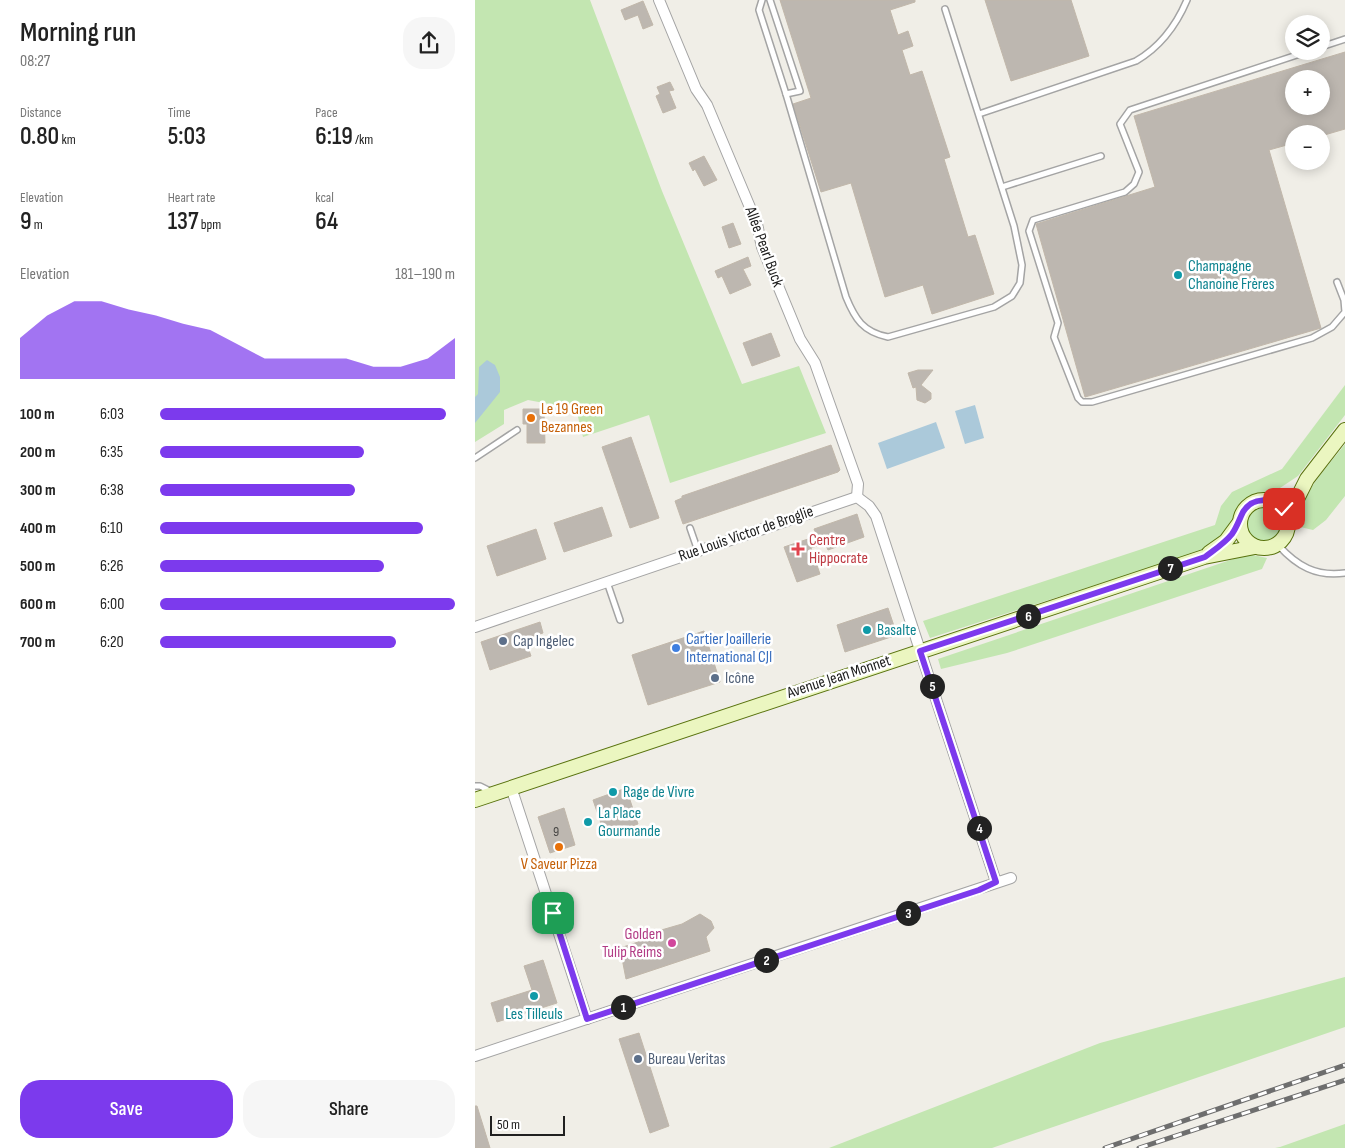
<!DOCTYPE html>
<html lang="en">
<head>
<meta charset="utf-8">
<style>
	body { margin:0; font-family:"Sofia Sans Condensed",sans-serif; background:#f6f6f6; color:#222; height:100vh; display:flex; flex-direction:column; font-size:19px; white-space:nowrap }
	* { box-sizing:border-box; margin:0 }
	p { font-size:16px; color:#767676 }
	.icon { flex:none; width:28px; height:28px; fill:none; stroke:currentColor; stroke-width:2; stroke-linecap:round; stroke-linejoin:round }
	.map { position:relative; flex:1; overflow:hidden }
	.details { display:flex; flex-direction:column; background:#fff; width:475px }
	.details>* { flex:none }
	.fabs { position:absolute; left:810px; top:15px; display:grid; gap:10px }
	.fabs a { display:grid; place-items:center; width:45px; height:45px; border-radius:50%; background:#fff; box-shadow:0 2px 12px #0003; font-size:25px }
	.scale { position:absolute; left:15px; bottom:12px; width:75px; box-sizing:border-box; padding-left:5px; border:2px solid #202020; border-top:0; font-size:14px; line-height:18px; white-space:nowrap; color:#202020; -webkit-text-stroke:4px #fff; paint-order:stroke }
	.pin { position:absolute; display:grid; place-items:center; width:42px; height:42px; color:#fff; margin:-21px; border-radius:10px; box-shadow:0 2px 8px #0006 }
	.km { position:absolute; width:25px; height:25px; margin:-12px; border-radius:50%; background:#222; color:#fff; font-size:14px; line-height:25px; text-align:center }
	.round { display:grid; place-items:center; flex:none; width:52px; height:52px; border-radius:20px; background:#f6f6f6 }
	.overview { display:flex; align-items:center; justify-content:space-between; height:85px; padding:0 20px }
	h1 { font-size:28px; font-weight:600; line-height:38px }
	.metrics { display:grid; grid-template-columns:repeat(3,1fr); gap:8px; height:85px; padding:5px 20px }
	.metrics div { display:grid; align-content:center }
	.metrics b { font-size:25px; font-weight:600 }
	.metrics small { font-size:14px; font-weight:400 }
	.metrics p { font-size:14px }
	.chart { height:140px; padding:10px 20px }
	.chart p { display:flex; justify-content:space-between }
	.chart svg { width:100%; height:90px; margin-top:5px; fill:#7c3aed; opacity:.7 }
	.action { display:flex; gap:10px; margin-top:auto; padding:10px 20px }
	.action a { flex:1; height:58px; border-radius:20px; background:#7c3aed; color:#fff; font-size:20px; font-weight:600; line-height:58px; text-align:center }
	.action a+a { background:#f6f6f6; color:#222 }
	ul { padding:0 20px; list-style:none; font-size:16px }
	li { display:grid; grid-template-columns:80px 60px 1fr; align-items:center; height:38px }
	li i { height:12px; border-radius:6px; background:#7c3aed }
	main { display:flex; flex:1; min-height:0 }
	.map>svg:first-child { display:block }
	.grass { fill:#c3e6b1 }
	.water { fill:#abc9da }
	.building { fill:#bdb7b0; stroke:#c1b7aa; fill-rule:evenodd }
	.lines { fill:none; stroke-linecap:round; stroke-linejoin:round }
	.lane-casing { stroke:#a4a4a4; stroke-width:8 }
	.street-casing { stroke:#a4a4a4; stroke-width:12 }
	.secondary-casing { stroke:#58720d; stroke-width:16 }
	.lane { stroke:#fff; stroke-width:5 }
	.street { stroke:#fff; stroke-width:10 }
	.secondary { stroke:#ebf6c0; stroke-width:14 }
	.rail-casing { stroke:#6e6e6e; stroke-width:5 }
	.rail { stroke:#fff; stroke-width:3; stroke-dasharray:9; stroke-linecap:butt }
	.route-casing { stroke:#fff; stroke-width:10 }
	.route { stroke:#7c3aed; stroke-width:6 }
	.culture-dot { fill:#0f9aa8; stroke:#fff; stroke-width:2 }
	.food-dot { fill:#e8710a; stroke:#fff; stroke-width:2 }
	.health-dot { fill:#e0444e; stroke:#fff; stroke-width:2 }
	.service-dot { fill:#5c6f8a; stroke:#fff; stroke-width:2 }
	.shop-dot { fill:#3f7fe0; stroke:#fff; stroke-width:2 }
	.hotel-dot { fill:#d1479c; stroke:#fff; stroke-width:2 }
	.labels { text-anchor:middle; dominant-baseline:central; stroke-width:5; stroke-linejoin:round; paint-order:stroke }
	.number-label { font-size:14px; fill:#474644 }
	.street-label { font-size:16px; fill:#202020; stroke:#fff }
	.culture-label { font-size:16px; fill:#0d838f; stroke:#fff; text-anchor:start }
	.food-label { font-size:16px; fill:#c56008; stroke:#fff; text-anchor:start }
	.health-label { font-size:16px; fill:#be3a42; stroke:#fff; text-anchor:start }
	.shop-label { font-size:16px; fill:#366cbe; stroke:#fff; text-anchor:start }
	.service-label { font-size:16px; fill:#4e5e75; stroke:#fff; text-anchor:start }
	.hotel-label { font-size:16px; fill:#b23c85; stroke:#fff; text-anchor:end }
</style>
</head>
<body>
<main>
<section class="details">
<div class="overview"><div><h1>Morning run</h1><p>08:27</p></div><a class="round"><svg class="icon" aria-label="share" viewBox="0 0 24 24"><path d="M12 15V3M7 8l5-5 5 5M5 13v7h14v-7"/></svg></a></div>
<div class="metrics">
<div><p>Distance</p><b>0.80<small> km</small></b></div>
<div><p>Time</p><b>5:03</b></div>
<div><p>Pace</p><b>6:19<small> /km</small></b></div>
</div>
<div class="metrics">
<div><p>Elevation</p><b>9<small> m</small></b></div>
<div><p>Heart rate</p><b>137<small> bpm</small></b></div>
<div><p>kcal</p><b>64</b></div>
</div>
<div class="chart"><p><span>Elevation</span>181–190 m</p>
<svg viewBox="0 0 160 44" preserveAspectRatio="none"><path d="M0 44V24L10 13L20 6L30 6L40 10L50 13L60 17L70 20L80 27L90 34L100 34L110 34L120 34L130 38L140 38L150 34L160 24V44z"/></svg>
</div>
<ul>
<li><b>100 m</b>6:03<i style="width:97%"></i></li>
<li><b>200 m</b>6:35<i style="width:69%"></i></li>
<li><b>300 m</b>6:38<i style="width:66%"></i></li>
<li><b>400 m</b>6:10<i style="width:89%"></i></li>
<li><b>500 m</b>6:26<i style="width:76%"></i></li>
<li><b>600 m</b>6:00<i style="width:100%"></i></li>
<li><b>700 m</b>6:20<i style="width:80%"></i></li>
</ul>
<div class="action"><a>Save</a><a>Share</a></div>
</section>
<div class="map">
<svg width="870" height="1148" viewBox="0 0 870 1148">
	<rect width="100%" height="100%" fill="#f0eee7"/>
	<g class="grass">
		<polygon points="0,0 115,0 187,191 267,384 324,366 351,433 195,483 174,415 108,437 101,409 53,400 29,410 29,424 0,442"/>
		<polygon points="870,385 870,415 823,476 799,492 778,494 766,501 754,528 733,549 455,638 448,621 740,525 746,506 757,492 807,469"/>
		<path d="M870 444V496L851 520 838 530 821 526C825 494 851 469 870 444Z"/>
		<circle cx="789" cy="524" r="17"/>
		<polygon points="773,554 792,558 787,569 532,653 466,669 463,659"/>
		<polygon points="870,977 870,1027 517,1148 354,1148 625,1043"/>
		<polygon points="870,1124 870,1148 800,1148 805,1147"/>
	</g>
	<g class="water">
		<polygon points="12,360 20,365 25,377 25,392 0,423 0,397 3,394 4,367"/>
		<polygon points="500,405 509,438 490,444 480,411"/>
		<polygon points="461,422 470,448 412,469 403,443"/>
	</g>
	<g class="building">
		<polygon points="305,0 440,0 440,2 415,10 423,35 433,31 438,46 427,50 435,75 447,71 475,157 469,159 493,237 500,235 519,294 457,314 448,285 410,297 376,183 346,192 318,104 336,98"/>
		<polygon points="510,0 596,0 614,56 536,81"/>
		<polygon points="168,1 178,25 168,29 163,15 150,20 146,10"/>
		<path d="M870 52V129L846 136V134H819V143L794 150 846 328 610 397 561 224 680 187 659 116ZM819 79H846V106H819Z"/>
		<polygon points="195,82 199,90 194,91 201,108 188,113 181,96 185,94 182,87"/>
		<polygon points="229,156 242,180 229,186 220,169 218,171 214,163"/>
		<polygon points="258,223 266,244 254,248 247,227"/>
		<polygon points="273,257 276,266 268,269 276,285 255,294 247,276 243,278 240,271"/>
		<polygon points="296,333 305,356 277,366 268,343"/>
		<polygon points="443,370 458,370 446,385 456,393 456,399 450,403 442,400 441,387 438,388 433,373"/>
		<polygon points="48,409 66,409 66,412 69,412 70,443 52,443 52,424 48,424"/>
		<polygon points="156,437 184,518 155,528 127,447"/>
		<polygon points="356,445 365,470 363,472 208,524 200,501 207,498 207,496"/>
		<polygon points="127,507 137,536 89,552 79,523"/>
		<polygon points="382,514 389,537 353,550 350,543 336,548 345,574 322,582 309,547 342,536 339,529"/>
		<polygon points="61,529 71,559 22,576 12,546"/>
		<polygon points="413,608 422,635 370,652 362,625"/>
		<polygon points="65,622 68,633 50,639 56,656 15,670 6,642"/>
		<polygon points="229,631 245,682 173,705 157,655"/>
		<polygon points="151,788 163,824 130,835 118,800"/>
		<polygon points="89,808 100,845 75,853 63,817"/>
		<polygon points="225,914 236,921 239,928 231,937 235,951 151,979 145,948 178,937 176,933 207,924"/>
		<polygon points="68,960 82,1003 22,1022 16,1003 57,990 49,966"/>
		<polygon points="164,1033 194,1126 175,1133 144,1039"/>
		<polygon points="0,1106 2,1106 15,1148 0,1148"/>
	</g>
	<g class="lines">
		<defs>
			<g id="lane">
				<polyline points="287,0 284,10 311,94 325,91 295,0"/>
				<polyline points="846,47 870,39"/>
				<polyline points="834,51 655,110 645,124 664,172 659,184 650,192 558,220 554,231 583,323 579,337 603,398 607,402 617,402 837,338 857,327 870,312 869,300 862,282"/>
				<path d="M311 94 371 297C380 319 388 332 413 337L519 307 537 296 545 283 547 265 539 226 470 9"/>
				<path d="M504 114 661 61C685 47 701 26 712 0"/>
				<polyline points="527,187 626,156"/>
				<polyline points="0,458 42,430"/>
				<polyline points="215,528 223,551"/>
				<path d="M803 545C822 566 841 577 870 573"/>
				<polyline points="132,582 145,620"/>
				<polyline points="0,786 5,786 17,792"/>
			</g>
			<g id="street">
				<polyline points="184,0 221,89 232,105 282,224 287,247 325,339 340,363 383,484 382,497"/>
				<polyline points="0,627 382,497 394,506 401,516 521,882"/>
				<polyline points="36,787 112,1019"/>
				<polyline points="0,1056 536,878"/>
			</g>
			<g id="secondary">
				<circle cx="789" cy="524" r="24"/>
				<polyline points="813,517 832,479 870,430"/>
				<polyline points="734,553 751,541 765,522"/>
				<polyline points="0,800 729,557 780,547"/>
			</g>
		</defs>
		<use href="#lane" class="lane-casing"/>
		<use href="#street" class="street-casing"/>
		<use href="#secondary" class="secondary-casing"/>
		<use href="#lane" class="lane"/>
		<use href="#street" class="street"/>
		<use href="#secondary" class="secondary"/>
		<defs>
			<g id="rail">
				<polyline points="630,1148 870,1065"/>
				<polyline points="664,1148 870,1080"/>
			</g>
		</defs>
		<use href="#rail" class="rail-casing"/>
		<use href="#rail" class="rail"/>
	</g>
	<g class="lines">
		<defs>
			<path id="route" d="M78 913 112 1019 504 890 521 882 445 651 730 557C739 550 750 543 757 534 762 527 764 520 768 512 778 496 796 498 809 509"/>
		</defs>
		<use href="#route" class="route-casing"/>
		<use href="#route" class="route"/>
	</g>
	<g class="culture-dot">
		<circle cx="703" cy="275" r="5"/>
		<circle cx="392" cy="630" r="5"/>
		<circle cx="138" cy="792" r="5"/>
		<circle cx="113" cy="822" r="5"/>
		<circle cx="59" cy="996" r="5"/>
	</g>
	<g class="food-dot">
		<circle cx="56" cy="418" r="5"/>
		<circle cx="84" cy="847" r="5"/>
	</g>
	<path class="health-dot" d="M320.5 541.5h5v5h5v5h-5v5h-5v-5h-5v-5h5z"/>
	<g class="service-dot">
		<circle cx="28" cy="641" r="5"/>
		<circle cx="240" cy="678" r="5"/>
		<circle cx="163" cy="1059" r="5"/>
	</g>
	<circle class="shop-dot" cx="201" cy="648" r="5"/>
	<circle class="hotel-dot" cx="197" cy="943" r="5"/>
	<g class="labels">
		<g class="number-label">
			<text x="81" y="831">9</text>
		</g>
		<g class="street-label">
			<text transform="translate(289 247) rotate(70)">Allée Pearl Buck</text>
			<text transform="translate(271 534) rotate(-19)">Rue Louis Victor de Broglie</text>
			<text transform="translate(364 677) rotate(-18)">Avenue Jean Monnet</text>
		</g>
		<g class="culture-label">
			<text x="713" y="266">Champagne<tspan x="713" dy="18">Chanoine Frères</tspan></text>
			<text x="402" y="630">Basalte</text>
			<text x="148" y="792">Rage de Vivre</text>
			<text x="123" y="813">La Place<tspan x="123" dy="18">Gourmande</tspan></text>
			<text x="59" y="1014" text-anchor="middle">Les Tilleuls</text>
		</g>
		<g class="food-label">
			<text x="66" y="409">Le 19 Green<tspan x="66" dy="18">Bezannes</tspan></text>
			<text x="84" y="864" text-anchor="middle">V Saveur Pizza</text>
		</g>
		<g class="health-label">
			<text x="334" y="540">Centre<tspan x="334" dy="18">Hippocrate</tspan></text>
		</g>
		<g class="shop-label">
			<text x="211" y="639">Cartier Joaillerie<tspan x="211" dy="18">International CJI</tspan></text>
		</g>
		<g class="service-label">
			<text x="38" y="641">Cap Ingelec</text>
			<text x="250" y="678">Icône</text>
			<text x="173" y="1059">Bureau Veritas</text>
		</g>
		<g class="hotel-label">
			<text x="187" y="934">Golden<tspan x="187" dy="18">Tulip Reims</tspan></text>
		</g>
	</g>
</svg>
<div class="fabs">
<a><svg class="icon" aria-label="layers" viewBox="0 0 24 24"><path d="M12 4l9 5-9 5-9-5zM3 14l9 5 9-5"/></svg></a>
<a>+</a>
<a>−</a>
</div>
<div class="scale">50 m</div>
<div class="pin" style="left:78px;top:913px;background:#1e9e55"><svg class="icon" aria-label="arrive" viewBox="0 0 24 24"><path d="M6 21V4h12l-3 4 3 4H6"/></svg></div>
<div class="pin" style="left:809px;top:509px;background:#d93025"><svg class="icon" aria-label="check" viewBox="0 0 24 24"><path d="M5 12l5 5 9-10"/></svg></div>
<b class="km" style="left:148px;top:1007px">1</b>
<b class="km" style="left:291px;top:960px">2</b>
<b class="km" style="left:433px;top:913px">3</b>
<b class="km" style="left:504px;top:828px">4</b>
<b class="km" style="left:457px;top:686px">5</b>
<b class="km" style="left:553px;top:616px">6</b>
<b class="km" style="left:695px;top:568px">7</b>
</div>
</main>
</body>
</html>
